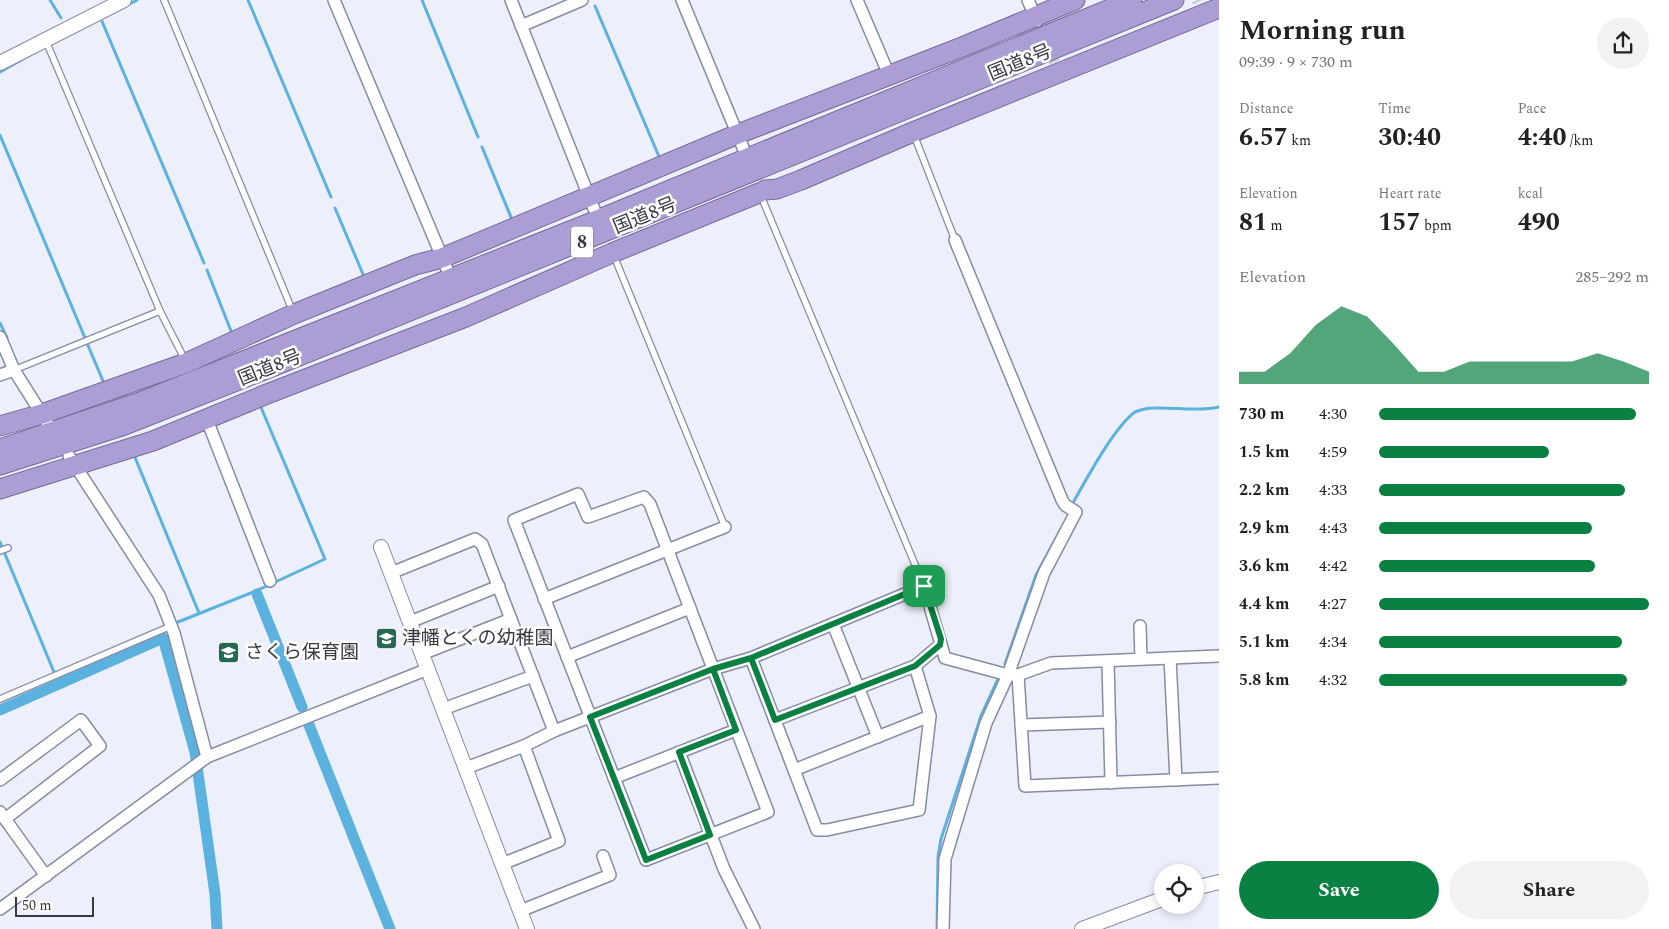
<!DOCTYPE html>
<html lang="en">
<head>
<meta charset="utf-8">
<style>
	body { margin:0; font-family:Spectral,"Noto Sans JP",serif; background:#f2f2f2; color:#222; height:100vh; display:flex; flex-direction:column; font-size:19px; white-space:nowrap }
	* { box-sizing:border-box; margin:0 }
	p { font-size:16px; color:#767676 }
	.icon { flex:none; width:28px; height:28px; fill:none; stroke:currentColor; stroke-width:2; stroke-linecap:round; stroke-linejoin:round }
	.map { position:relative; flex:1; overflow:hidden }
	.side { display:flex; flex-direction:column; background:#fff; width:450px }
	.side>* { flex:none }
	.controls { position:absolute; left:1154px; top:864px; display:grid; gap:10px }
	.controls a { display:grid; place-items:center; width:50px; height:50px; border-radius:50%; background:#fff; box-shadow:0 2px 8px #0003; font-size:25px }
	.scale { position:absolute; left:15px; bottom:12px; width:79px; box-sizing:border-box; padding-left:5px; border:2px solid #373a44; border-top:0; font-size:14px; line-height:18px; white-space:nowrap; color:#373a44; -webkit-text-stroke:4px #fdfdfd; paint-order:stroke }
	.pin { position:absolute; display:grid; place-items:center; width:42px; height:42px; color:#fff; margin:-21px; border-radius:10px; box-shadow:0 2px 8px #0006 }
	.round { display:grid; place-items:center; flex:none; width:52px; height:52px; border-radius:26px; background:#f2f2f2 }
	.summary { display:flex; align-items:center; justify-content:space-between; height:85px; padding:0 20px }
	h1 { font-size:28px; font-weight:700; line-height:38px }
	.stats { display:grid; grid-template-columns:repeat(3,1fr); gap:8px; height:85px; padding:5px 20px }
	.stats div { display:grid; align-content:center }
	.stats b { font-size:25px; font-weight:700 }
	.stats small { font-size:14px; font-weight:400 }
	.stats p { font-size:14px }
	.chart { height:140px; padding:10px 20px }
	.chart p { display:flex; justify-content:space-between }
	.chart svg { width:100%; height:90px; margin-top:5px; fill:#0b8043; opacity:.7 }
	.primary-button { display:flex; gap:10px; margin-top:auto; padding:10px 20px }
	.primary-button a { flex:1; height:58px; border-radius:30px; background:#0b8043; color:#fff; font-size:20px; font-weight:700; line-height:58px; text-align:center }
	.primary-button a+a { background:#f2f2f2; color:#222 }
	ul { padding:0 20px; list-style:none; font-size:16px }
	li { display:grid; grid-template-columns:80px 60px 1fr; align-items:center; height:38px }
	li i { height:12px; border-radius:6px; background:#0b8043 }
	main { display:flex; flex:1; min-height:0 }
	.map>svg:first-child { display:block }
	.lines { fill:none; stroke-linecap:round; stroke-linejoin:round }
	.stream { stroke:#5bb2df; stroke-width:3 }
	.canal { stroke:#5bb2df; stroke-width:11 }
	.minor-tunnel { stroke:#c9cbd6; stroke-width:11; stroke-dasharray:11 5.5; stroke-linecap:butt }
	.service-casing { stroke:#868ca4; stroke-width:8 }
	.minor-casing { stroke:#868ca4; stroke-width:14 }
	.tertiary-casing { stroke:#868ca4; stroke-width:16 }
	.trunk-casing { stroke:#756b9a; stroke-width:21 }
	.service { stroke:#fff; stroke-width:5.5 }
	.minor { stroke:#fff; stroke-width:11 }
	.tertiary { stroke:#fff; stroke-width:14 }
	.trunk { stroke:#ac9ed4; stroke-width:19 }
	.route-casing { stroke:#fff; stroke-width:10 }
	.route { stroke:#0b8043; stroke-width:6 }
	.labels { text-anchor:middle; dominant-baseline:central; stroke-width:5; stroke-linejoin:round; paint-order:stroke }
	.shield { fill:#fdfdfd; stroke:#72747c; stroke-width:1 }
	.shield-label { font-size:18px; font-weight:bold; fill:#373a44 }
	.street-label { font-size:19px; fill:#373a44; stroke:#fdfdfd }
	.poi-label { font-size:19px; fill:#373a44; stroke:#fdfdfd; text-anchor:start }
</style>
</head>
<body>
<main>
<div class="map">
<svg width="1219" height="929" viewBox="0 0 1219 929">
	<rect width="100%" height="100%" fill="#edeffa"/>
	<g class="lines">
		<g class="stream">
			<polyline points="50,0 61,18"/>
			<polyline points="248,0 331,197"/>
			<polyline points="422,0 478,137"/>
			<polyline points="126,6 137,0"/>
			<polyline points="595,6 660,159"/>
			<polyline points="101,19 204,263"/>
			<polyline points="0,72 30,55"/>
			<polyline points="0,135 85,338"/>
			<polyline points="482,147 513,222"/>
			<polyline points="335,208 365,279"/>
			<polyline points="207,270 231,331"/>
			<polyline points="0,323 7,338"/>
			<polyline points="87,343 103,381"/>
			<polyline points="134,455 199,613"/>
			<path d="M1074 501C1087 478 1115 426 1135 412 1140 410 1148 408 1154 408 1176 407 1197 412 1219 407"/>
			<polyline points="0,542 54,672"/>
			<polyline points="257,594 258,590 325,559 260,405"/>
			<polyline points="178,622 258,590"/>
			<polyline points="163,638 168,636"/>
			<polyline points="1005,664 1036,575 1061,529"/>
			<polyline points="58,681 59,684"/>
			<polyline points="937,929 938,857 941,839 981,716 998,679"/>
		</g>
		<g class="canal">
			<polyline points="257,594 302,707"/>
			<polyline points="0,710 163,638 195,752 215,894 217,929"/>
			<polyline points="309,725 390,929"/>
		</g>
		<g class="minor-tunnel">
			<polyline points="1197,0 1198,2"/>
			<polyline points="1037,22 1055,63"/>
		</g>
		<defs>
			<g id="service">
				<polyline points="164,0 293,312"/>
				<polyline points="46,41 160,311 185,360"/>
				<polyline points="914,135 955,240"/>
				<polyline points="761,196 924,586"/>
				<polyline points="614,256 725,527"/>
				<polyline points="14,370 160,311"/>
				<polyline points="0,551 8,548"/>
				<polyline points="0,699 171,626"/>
			</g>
			<g id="minor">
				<polyline points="334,0 447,269"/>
				<polyline points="511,0 594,209"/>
				<polyline points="682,0 744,150"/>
				<polyline points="857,0 889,75"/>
				<polyline points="1028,0 1037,21"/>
				<polyline points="521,26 582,0"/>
				<polyline points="0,337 14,370 48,424"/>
				<polyline points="0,375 14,370"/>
				<polyline points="207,420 270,581"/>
				<polyline points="69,456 159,595 174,633 207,757"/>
				<polygon points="578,494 588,517 644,497 650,504 768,812 646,860 514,520"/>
				<polyline points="391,573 475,539 482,544 554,731"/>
				<polyline points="544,599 725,527"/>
				<polyline points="410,622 499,586"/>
				<polyline points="833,624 878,737"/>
				<polyline points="1140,626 1141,659"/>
				<polyline points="422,654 511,619"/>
				<polyline points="567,657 690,608"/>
				<polyline points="751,658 817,830 827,830 919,810 930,716 915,666"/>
				<polyline points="1170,658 1176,780"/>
				<polyline points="1108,661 1111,783"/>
				<polyline points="1018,675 1025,786 1219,778"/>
				<polyline points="443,709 533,676"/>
				<polyline points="775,720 915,666 940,645"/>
				<polyline points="1021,725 1110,722"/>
				<polyline points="679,752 724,869 754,929"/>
				<polyline points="466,768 524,746 554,731 713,669 751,658 924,586 945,658 1008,675 1018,675 1051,663 1219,656"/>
				<polyline points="794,770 930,716"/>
				<polyline points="614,778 736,730"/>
				<polyline points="0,780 81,720 100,746 5,819"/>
				<polyline points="0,812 46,876"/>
				<polyline points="502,864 559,841 524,746"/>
				<polyline points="0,909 207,757 428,669"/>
				<polyline points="520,911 610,875 603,856"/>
				<polyline points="943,929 945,859 986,723 1008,675 1044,573 1076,512 1065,505 1062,500 955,240"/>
			</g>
			<g id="tertiary">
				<polyline points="0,63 124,0"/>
				<polyline points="381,547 527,929"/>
				<polyline points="1195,888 1219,882"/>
				<polyline points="1082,929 1162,899"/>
			</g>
			<g id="trunk">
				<polyline points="765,190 777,189 801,180 913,132 1219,8"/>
				<polyline points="442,258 738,134 962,47 1075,0"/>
				<polyline points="0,426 42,414 186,363 294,314 415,265 438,259"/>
				<polyline points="0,449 140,402 585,225 1132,0"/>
				<polyline points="0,465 122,426 272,367 1174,0"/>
				<polyline points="0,489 153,441 267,394 466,317 612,253 759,193"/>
			</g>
		</defs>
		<use href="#service" class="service-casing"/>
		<use href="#minor" class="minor-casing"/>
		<use href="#tertiary" class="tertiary-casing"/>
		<use href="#trunk" class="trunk-casing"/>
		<use href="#service" class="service"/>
		<use href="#minor" class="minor"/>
		<use href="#tertiary" class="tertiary"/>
		<use href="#trunk" class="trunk"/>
	</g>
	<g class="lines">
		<defs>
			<polyline id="route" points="924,586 751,658 713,669 736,730 679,752 710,835 646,860 590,717 713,669 751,658 775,720 915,666 940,645 941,639 924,586"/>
		</defs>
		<use href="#route" class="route-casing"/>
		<use href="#route" class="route"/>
	</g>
	<defs>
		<symbol id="school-square" viewBox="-11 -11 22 22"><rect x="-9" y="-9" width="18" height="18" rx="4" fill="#276755" stroke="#fdfdfd"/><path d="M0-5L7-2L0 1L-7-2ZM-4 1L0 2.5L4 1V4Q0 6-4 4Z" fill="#fff"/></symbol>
	</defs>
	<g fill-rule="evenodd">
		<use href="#school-square" x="374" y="626" width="25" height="25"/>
		<use href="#school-square" x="216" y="640" width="25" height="25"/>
	</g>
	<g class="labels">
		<rect class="shield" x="571" y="226.5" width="22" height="31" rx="4"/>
		<g class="shield-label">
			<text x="582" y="242">8</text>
		</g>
		<g class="street-label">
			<text transform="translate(1020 63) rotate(-22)">国道8号</text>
			<text transform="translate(645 216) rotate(-22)">国道8号</text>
			<text transform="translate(270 368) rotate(-22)">国道8号</text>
		</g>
		<g class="poi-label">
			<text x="402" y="638">津幡とくの幼稚園</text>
			<text x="245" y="652">さくら保育園</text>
		</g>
	</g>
</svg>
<div class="controls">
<a><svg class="icon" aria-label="locate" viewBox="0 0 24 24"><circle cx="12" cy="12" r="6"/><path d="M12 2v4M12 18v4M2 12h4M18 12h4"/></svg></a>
</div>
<div class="scale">50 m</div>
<div class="pin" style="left:924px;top:586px;background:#1e9e55"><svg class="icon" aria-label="arrive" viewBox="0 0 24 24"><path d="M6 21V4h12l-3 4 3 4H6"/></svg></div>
</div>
<section class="side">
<div class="summary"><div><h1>Morning run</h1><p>09:39 · 9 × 730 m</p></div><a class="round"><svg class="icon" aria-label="share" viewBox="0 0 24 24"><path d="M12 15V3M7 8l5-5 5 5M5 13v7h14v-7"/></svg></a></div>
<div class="stats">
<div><p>Distance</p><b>6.57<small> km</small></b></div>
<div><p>Time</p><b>30:40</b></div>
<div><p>Pace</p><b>4:40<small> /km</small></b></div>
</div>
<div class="stats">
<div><p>Elevation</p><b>81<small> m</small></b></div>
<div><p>Heart rate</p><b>157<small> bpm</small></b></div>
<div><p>kcal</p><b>490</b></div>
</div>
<div class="chart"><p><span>Elevation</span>285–292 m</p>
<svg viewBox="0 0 160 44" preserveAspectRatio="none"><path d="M0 44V38L10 38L20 29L30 15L40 6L50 11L60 24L70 38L80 38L90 33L100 33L110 33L120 33L130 33L140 29L150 33L160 38V44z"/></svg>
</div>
<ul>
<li><b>730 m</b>4:30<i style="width:95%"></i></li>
<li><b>1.5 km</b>4:59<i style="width:63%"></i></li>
<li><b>2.2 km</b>4:33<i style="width:91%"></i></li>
<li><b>2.9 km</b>4:43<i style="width:79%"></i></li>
<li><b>3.6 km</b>4:42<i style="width:80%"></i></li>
<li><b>4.4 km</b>4:27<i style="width:100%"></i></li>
<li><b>5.1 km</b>4:34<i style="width:90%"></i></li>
<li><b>5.8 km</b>4:32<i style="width:92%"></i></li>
</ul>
<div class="primary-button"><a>Save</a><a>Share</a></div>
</section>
</main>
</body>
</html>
